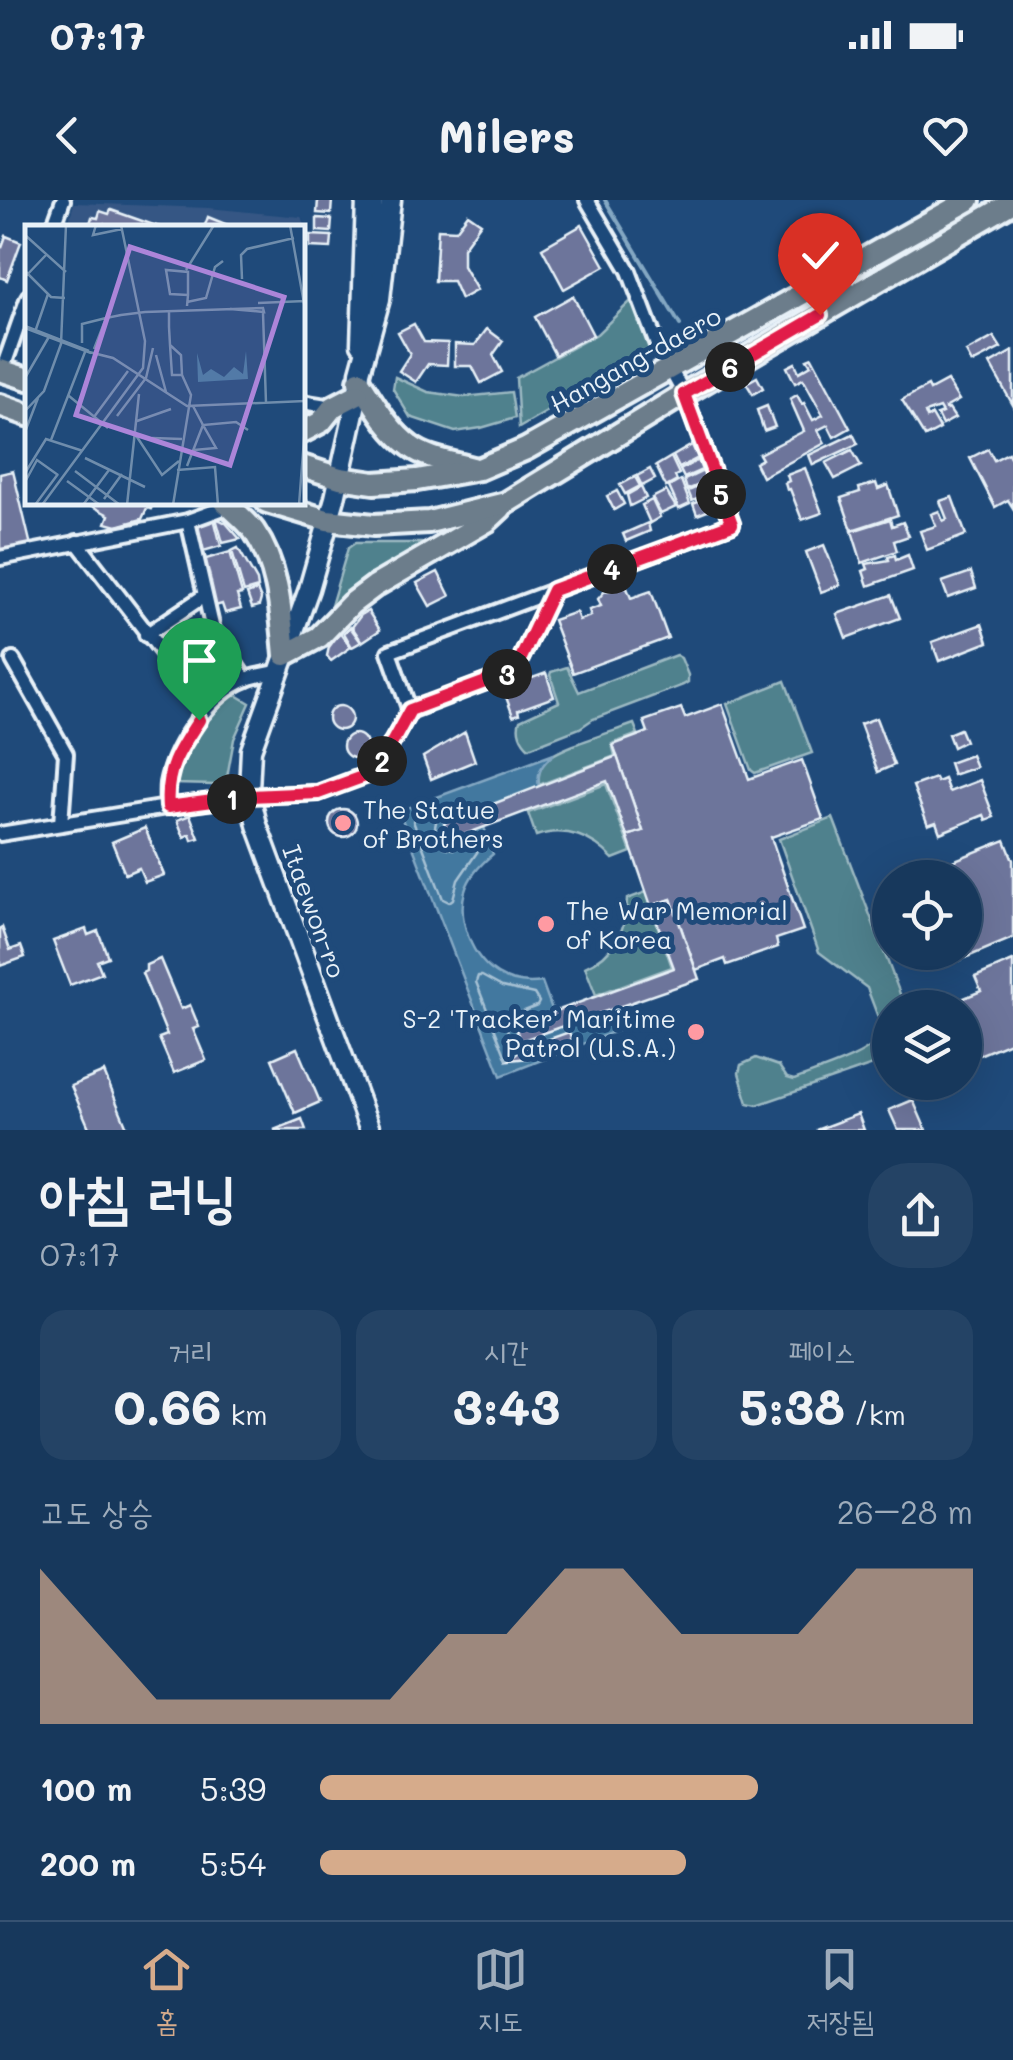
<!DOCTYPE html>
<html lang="ko">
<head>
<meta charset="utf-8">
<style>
	body { margin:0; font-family:Mali,"Poor Story",sans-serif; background:#244365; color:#f1f3f6; height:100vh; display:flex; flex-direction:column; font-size:38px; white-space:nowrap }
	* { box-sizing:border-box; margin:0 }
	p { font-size:32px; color:#9eacbb }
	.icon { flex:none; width:55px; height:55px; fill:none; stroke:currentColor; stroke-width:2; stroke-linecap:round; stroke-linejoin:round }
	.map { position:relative; height:930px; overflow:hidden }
	.side { display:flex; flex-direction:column; background:#17385c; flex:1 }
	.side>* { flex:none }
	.controls { position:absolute; left:872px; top:660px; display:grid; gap:20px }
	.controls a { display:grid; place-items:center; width:110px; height:110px; border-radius:50%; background:#17385c; box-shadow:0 10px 40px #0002,0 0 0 2px #365272; font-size:50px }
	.pin { position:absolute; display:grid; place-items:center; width:85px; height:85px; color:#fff; margin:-102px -42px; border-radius:50% 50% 50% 0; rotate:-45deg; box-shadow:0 0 10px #0007 }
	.pin .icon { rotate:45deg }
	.km { position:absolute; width:50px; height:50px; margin:-25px; border-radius:50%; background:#222; color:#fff; font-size:28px; line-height:50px; text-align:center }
	.round { display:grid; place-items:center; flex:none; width:105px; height:105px; border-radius:40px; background:#244365 }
	.overview { display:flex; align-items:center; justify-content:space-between; height:170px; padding:0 40px }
	h1 { font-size:55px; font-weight:700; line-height:75px }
	.stats { display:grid; grid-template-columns:repeat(3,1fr); gap:15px; height:170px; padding:10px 40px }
	.stats div { display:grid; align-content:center; border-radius:25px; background:#244365; text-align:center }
	.stats b { font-size:50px; font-weight:700 }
	.stats small { font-size:28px; font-weight:400 }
	.stats p { font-size:28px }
	.chart { height:280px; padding:20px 40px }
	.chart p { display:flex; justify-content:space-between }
	.chart svg { width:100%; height:180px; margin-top:10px; fill:#d6ab8b; opacity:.7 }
	ul { padding:0 40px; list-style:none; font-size:32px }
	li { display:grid; grid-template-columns:160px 120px 1fr; align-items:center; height:75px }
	li i { height:25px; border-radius:12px; background:#d6ab8b }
	.status { display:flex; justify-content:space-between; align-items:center; height:70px; padding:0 50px; background:#17385c; direction:ltr }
	.status svg { height:28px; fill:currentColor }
	header { display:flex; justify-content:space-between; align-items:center; height:130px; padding:0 40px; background:#17385c; font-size:45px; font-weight:700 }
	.dock { display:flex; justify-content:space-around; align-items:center; height:140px; border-top:2px solid #365272; background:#17385c; font-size:28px; color:#9eacbb }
	.dock a { display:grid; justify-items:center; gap:5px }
	.dock .current { color:#d6ab8b }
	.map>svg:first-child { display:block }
	.built { fill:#365784 }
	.green { fill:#4f818d; stroke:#9cb9c2; stroke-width:2.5 }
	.water { fill:#42789f; stroke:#84a8c3; stroke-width:2.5 }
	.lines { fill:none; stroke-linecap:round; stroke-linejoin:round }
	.shore { stroke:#a6c1d4; stroke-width:2.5 }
	.stream { stroke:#84a8c3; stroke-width:4 }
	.building { fill:#6d759b; stroke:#e8f1f8; stroke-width:2.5 }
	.minor-casing { stroke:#e8f1f8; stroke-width:20 }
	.secondary-casing { stroke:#e8f1f8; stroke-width:25 }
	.primary-casing { stroke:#e8f1f8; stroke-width:28 }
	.minor { stroke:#1f4a7a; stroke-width:12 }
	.secondary { stroke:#1f4a7a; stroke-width:18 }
	.primary { stroke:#6c7d8b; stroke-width:20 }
	.route-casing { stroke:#fff; stroke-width:20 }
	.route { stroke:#e11d48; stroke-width:12 }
	.poi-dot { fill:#ff9aa2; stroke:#1f4a7a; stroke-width:4 }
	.labels { text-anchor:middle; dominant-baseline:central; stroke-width:10; stroke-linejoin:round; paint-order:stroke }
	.street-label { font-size:25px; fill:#e8f1f8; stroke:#1f4a7a }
	.poi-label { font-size:25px; fill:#e8f1f8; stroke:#1f4a7a; text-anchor:start }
	.inset-road { fill:none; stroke:#6f8dac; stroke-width:2.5 }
	.view { fill:#ac85d9; fill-opacity:0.15; stroke:#ac85d9; stroke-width:5 }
	.inset-edge { fill:none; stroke:#e8f1f8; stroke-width:5 }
</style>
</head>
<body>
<div class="status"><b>07:17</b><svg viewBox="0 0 49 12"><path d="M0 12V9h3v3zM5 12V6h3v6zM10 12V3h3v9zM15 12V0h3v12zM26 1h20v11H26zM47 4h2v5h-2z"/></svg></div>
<header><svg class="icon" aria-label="back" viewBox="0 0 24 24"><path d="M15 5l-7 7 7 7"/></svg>Milers<svg class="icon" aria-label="heart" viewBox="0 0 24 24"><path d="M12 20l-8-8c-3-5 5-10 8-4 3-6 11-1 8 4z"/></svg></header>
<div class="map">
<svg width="1013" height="930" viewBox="0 0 1013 930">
	<rect width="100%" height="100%" fill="#1f4a7a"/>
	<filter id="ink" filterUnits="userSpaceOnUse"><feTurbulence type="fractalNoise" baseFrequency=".01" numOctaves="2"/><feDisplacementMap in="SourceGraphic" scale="20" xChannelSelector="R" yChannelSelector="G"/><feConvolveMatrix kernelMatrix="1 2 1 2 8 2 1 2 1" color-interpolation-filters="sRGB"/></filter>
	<g filter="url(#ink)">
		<polygon class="built" points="74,3 208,8 301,17 307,27 303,68 302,28 67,28"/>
		<g class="green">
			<polygon points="633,99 652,150 519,228 516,178 597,134"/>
			<polygon points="395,177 428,192 464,197 511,192 515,218 481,228 455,232 410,217 393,189"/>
			<polygon points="355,343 424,343 418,352 328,416 348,348"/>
			<path d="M676 455 681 458 688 475V482L683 485 593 519 580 528 529 548C521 541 516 530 520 520L559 502 550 475 551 472 567 467 579 492Z"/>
			<polygon points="785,481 812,553 755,573 751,570 727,504"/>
			<polygon points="235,494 250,503 234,539 227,577 216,585 174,584 180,558 210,512"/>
			<path d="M634 524 638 534 612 544 615 556 539 585C538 577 539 569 544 562 554 548 616 531 634 524Z"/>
			<path d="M606 584 631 652 613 659C593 637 566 626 536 636L528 613Z"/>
			<path d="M833 618 905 807 890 808V859L757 905 748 903 739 873 741 865 756 858 779 866 787 878 794 880C819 870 871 856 884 833L867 788 819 752 779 639Z"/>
			<path d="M646 692 672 767 596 795 585 767C614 755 627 729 627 699Z"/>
		</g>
		<path class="water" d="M554 554C543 563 536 572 539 587L445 623 451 640 484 627 493 654C482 663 469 677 465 691 462 701 462 712 464 722 473 762 500 788 542 782L553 812 515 825 520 841 616 808C627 818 640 818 654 816L501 876 399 611Z"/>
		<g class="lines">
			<g class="shore">
				<polygon points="432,609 438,612 435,627 444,647 453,649 475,642 480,648 458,680 453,699 449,702 443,699 413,621 415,616"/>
				<polyline points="507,860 476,782 478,776 482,776 502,787 534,794 539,802 537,806 512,816 506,823 510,843 518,850"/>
			</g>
			<polyline class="stream" points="605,0 680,125"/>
		</g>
		<g class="building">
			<polygon points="318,0 332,0 331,14 317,13"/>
			<polygon points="111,10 162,28 114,28 104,24 103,28 84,28 85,25 89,27 92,17 98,18 100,11 109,14"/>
			<polygon points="468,14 481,23 463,48 463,66 477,90 461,99 453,81 435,81 438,29 456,30"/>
			<polygon points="208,17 235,28 204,28"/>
			<polygon points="317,18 332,19 331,32 317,31"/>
			<polygon points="582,25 605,66 564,89 542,48"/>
			<polygon points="310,35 332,36 331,48 310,47"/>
			<polygon points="6,36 21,42 7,80 0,77 0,46 2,47"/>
			<polygon points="573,96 593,135 555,155 535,117"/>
			<polygon points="414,124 424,142 448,143 447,165 428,164 416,182 399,171 410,154 398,132"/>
			<polygon points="487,129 503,141 493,155 502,172 481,183 472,166 455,166 455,144 475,145"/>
			<polygon points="994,137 1001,148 972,163 966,152"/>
			<polygon points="1013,151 1013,205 990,164"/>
			<polygon points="812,157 850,228 834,237 828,225 818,230 825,243 762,277 755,263 762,259 759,254 804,231 790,199 797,195 802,204 804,203 813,220 823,215 803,179 795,183 787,167 795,163 799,172 811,165 807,159"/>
			<polygon points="757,177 763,188 753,194 746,183"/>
			<polygon points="947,181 959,200 945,208 947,210 949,209 955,218 942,225 937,215 942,213 939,208 925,213 927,218 932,215 940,229 925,237 902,200 928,186 930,190"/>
			<polygon points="767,206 775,227 764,231 757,210"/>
			<polygon points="853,234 858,244 813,265 809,255"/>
			<polygon points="692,245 698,258 679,268 673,256"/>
			<polygon points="988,249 994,260 1008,253 1013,263 1013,308 1008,300 995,307 970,258"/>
			<polygon points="852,250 861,266 835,279 826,263"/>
			<polygon points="671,257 679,274 675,276 677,281 666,287 656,266"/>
			<polygon points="698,260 702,270 684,278 680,270"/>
			<polygon points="805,268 822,313 802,320 790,289 787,290 785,283 789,281 787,275"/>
			<polygon points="650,269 655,279 642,286 637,276"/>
			<polygon points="13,271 31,346 0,353 0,274"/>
			<polygon points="703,271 707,282 687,290 684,280"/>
			<polygon points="635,277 640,286 625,294 620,285"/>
			<polygon points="681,280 690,304 679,309 669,287"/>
			<polygon points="707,283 712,294 692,301 688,291"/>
			<polygon points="876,283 878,289 888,285 898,315 852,330 841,298 860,292 859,288"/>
			<polygon points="641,287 646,298 630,306 627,295"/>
			<polygon points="617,291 624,304 614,310 607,296"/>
			<polygon points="666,291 676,307 661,314 652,298"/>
			<polygon points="715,295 720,306 697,315 693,304"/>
			<polygon points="952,297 966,335 927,350 920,331 936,326 931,314 939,311 943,321 947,319 940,301"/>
			<polygon points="652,300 660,317 650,323 642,305"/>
			<polygon points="84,302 153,302 151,309 147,308 142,319 117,326 106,323 109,315"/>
			<polygon points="214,318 221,346 200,352 192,323"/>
			<polygon points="216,318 226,323 240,339 223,343"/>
			<polygon points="890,319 892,326 903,322 909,336 894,341 897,351 862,363 852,331"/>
			<polygon points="648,323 650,331 626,341 623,334"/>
			<polygon points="824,345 840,385 821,392 806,352"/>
			<polygon points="238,348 257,381 258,388 244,392 232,351"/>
			<polygon points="230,352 242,394 237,395 241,409 225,413 222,404 212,407 199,361"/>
			<polygon points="895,355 896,360 908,355 913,370 868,386 863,371 868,369 866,364 889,360 888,357"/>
			<polygon points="438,372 450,396 430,406 417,383"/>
			<polygon points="971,372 976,388 948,398 942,382"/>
			<polygon points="619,387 627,388 631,398 651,391 668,438 573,473 553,420 576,412 579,420 591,416 589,410 601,406 598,399 604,392"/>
			<polygon points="257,390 261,399 259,406 252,408 247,394"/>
			<polygon points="891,395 900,418 846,438 837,414"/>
			<polygon points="368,411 380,430 362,442 352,427 361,415"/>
			<polygon points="982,424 988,442 939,461 932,442"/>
			<polygon points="350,427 361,442 352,447 344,433"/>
			<polygon points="340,432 351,447 331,461 327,456 329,447"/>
			<polygon points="546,473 554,497 518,510 519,514 513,516 502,486 509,484 510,486"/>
			<polygon points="722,504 749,579 802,560 823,619 771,637 803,730 776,739 778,747 727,765 725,759 696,770 671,699 651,706 627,636 643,631 613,545 648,532 644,521 681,508 685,518"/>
			<circle cx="340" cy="518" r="12"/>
			<polygon points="876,518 894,565 878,572 860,524"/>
			<polygon points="960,529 965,541 953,547 948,534"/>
			<polygon points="465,532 475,561 431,579 423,557"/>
			<circle cx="355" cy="546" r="12"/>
			<polygon points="971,555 976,567 953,575 949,563"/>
			<polygon points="617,556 643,631 627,636 607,581 450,640 444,623"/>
			<polygon points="935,578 937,582 944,579 949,592 980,580 994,617 986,620 984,615 940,633 936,622 928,625 913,586"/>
			<circle cx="343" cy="623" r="14"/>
			<polygon points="190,615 199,638 192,640 190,634 184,637 177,620"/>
			<polygon points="145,628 164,675 145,682 139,668 125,674 112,642"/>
			<polygon points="1005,640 1013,660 1013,738 960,760 957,752 965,752 965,678 927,678 925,672"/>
			<polygon points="671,699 699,779 520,841 515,826 674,768 651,706"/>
			<polygon points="2,727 10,750 21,746 25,757 0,766 0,728"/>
			<polygon points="86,729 88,735 98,731 108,757 97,761 102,773 70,785 53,741"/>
			<polygon points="160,759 181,809 190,805 199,827 193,829 206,860 174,873 159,838 167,835 142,773 146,771 146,765"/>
			<polygon points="1013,761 1013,841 979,855 965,820 965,808 960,808 957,801 981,791 975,777"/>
			<polygon points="569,832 572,840 529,858 509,860 524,848"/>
			<polygon points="297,848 320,902 295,913 272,859"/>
			<polygon points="104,872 128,930 90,930 71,886"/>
			<polygon points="913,900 926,930 898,930 889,910"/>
			<polygon points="858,914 864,930 816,930"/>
			<polygon points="302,919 306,930 274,930"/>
		</g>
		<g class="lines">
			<defs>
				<g id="minor">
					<polyline points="53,28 63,0"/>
					<polyline points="1,174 28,97"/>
					<polyline points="302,202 333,207"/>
					<polyline points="188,321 213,430 245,479"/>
					<polyline points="77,342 206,509"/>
					<polyline points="0,358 188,321 229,306"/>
					<path d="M553 391 515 471 410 511 389 452C503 409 618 367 732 324L684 194 657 145 629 71 587 0"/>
					<polyline points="146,435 204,396"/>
					<polyline points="13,460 66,554 61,624"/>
					<path d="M167 607C167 599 166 591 167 583 174 546 211 492 247 479 257 475 268 474 278 472"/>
					<polyline points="0,634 167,607 250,596 318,593 375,571 410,511"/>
				</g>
				<g id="secondary">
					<polyline points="365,124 373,0"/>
					<polyline points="361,144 366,0"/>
					<polyline points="370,930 257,625 249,590 251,550 309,389 335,298 358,194 360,172 380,99 391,0"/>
				</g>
				<g id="primary">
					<polyline points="0,170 28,179"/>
					<path d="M359 181C374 203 388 230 410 246 427 259 452 262 473 268"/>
					<polyline points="0,205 28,215"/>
					<polyline points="302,232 321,222 333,207 358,194"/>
					<polyline points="302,266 340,278 374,283 417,280 479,269 526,249 969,0"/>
					<path d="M225 302C235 312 246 320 254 331 279 367 281 412 285 455L319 437 351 404 375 386 487 321 501 308"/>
					<polyline points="267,302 327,320 374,325 429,322 506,303 684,194 1013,2"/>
				</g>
			</defs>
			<use href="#minor" class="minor-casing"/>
			<use href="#secondary" class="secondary-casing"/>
			<use href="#primary" class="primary-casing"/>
			<use href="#minor" class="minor"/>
			<use href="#secondary" class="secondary"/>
			<use href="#primary" class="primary"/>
		</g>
	</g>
	<g class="lines" filter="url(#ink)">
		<defs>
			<path id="route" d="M199 520C179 550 165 570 168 607L250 596 318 593 376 572 410 510 515 471 553 390 732 324 684 194 820 115"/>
		</defs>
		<use href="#route" class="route-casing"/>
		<use href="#route" class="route"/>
	</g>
	<g class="poi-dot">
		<circle cx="343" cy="623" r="10"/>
		<circle cx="546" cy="724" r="10"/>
		<circle cx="696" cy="832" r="10"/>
	</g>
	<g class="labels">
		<g class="street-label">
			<text transform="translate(635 159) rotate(-29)">Hangang-daero</text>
			<text transform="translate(315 711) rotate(70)">Itaewon-ro</text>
		</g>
		<g class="poi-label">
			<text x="363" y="609">The Statue<tspan x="363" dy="29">of Brothers</tspan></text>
			<text x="566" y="710">The War Memorial<tspan x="566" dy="29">of Korea</tspan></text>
			<text x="676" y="818" text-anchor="end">S-2 'Tracker' Maritime<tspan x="676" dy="29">Patrol (U.S.A.)</tspan></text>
		</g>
	</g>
	<g transform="translate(25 25)">
		<rect width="280" height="280" fill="#1f4a7a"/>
		<path d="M221 126 223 154 173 157 172 128 178 150 186 144 199 152 209 142 218 149Z" fill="#42789f"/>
		<path class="inset-road" d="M71 0 68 10 97 4M265 0 280 84M0 10 41 47M161 45 189 0M0 46 26 72 40 73M0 52 21 30M217 54 216 30 222 24 269 13M162 77 181 73 190 42 198 36M233 78 280 76M162 81 163 70V47L141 45 145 69 163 70M144 86V102L145 120 147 150H157L156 130 145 120M238 88 241 178M0 101 64 126M0 103 66 128M11 104 23 69M57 118V99L81 93M69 124 81 93 96 90 120 87 238 83 239 87 205 84M60 126 88 133 162 181 280 176M131 130 141 167M0 153 25 110M44 171 83 203M0 186 19 166 36 119 41 0M92 191 121 153 128 123M69 192 103 146M112 196 146 184M0 207 13 173M110 209 137 250 154 236M127 213 157 214M26 215 60 127M169 225 191 223 178 200 211 197 223 205M60 233 120 262M162 241 178 200 168 181M152 245 190 242 193 280M50 246 95 280M0 248 21 214 58 226M42 256 75 280M0 257 12 235 33 250M79 274 97 249M10 280 33 249M17 280 118 143 120 116 96 0M58 280 84 245M102 280 114 169M148 280 166 170 157 150M274 280 280 201"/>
		<path class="view" d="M105 22 259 72 205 240 51 190Z"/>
		<rect width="280" height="280" class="inset-edge"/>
	</g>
</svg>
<div class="controls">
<a><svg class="icon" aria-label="locate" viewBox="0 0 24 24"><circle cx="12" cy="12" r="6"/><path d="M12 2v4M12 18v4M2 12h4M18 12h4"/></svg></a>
<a><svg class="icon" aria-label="layers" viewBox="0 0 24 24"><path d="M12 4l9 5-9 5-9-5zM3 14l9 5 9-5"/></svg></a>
</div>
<div class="pin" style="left:199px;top:520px;background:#1e9e55"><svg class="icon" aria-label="arrive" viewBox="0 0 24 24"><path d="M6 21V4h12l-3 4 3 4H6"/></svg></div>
<div class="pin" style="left:820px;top:115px;background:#d93025"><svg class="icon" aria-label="check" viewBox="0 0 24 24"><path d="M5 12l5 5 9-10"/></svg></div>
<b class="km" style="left:232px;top:599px">1</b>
<b class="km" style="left:382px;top:561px">2</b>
<b class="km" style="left:507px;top:474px">3</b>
<b class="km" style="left:612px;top:369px">4</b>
<b class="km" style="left:721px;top:294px">5</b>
<b class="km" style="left:730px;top:167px">6</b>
</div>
<section class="side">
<div class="overview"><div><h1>아침 러닝</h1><p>07:17</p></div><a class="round"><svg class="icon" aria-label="share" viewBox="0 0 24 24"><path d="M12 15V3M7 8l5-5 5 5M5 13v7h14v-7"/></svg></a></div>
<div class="stats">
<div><p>거리</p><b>0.66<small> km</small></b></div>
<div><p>시간</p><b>3:43</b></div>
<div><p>페이스</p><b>5:38<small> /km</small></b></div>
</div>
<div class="chart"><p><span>고도 상승</span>26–28 m</p>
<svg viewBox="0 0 160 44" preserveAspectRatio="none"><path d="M0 44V6L10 22L20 38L30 38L40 38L50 38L60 38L70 22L80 22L90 6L100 6L110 22L120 22L130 22L140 6L150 6L160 6V44z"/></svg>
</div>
<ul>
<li><b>100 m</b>5:39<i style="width:67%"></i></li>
<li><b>200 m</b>5:54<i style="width:56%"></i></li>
</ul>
</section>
<nav class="dock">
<a class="current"><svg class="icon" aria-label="home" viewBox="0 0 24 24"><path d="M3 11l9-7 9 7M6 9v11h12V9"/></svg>홈</a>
<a><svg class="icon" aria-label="map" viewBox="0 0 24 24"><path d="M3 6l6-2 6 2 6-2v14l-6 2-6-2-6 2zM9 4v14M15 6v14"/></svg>지도</a>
<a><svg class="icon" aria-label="saved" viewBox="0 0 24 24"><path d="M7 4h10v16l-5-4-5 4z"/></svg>저장됨</a>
</nav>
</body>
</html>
